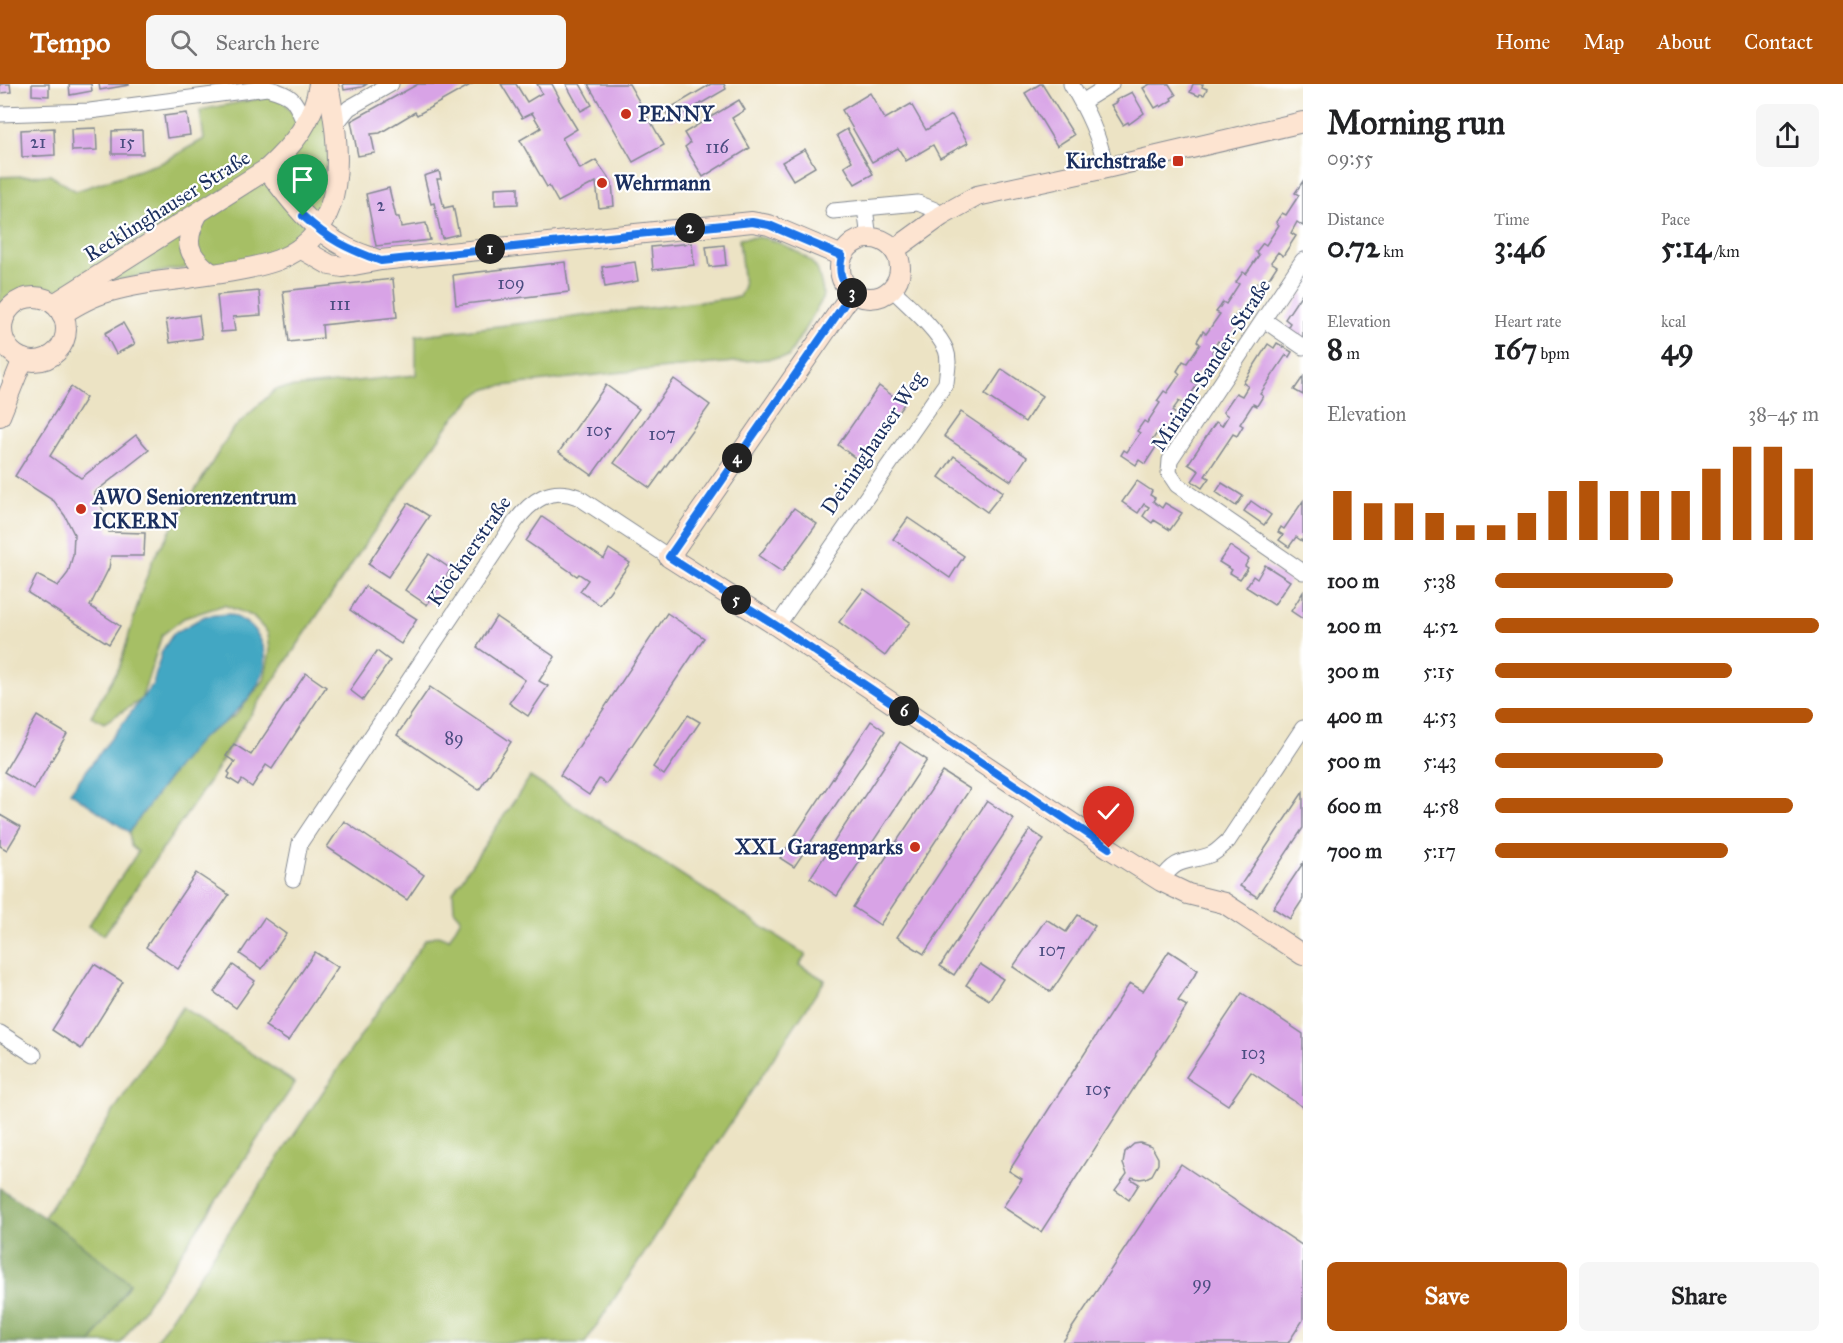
<!DOCTYPE html>
<html lang="en">
<head>
<meta charset="utf-8">
<style>
	body { margin:0; font-family:"IM FELL Great Primer",serif; background:#f6f6f6; color:#202124; height:100vh; display:flex; flex-direction:column; font-size:22px; white-space:nowrap }
	* { box-sizing:border-box; margin:0 }
	p { font-size:20px; color:#757577 }
	.icon { flex:none; width:33px; height:33px; fill:none; stroke:currentColor; stroke-width:2; stroke-linecap:round; stroke-linejoin:round }
	.map { position:relative; flex:1; overflow:hidden }
	.side { display:flex; flex-direction:column; background:#fff; width:540px }
	.side>* { flex:none }
	.pin { position:absolute; display:grid; place-items:center; width:51px; height:51px; color:#fff; margin:-62px -26px; border-radius:50% 50% 50% 0; rotate:-45deg; box-shadow:0 0 6px #0007 }
	.pin .icon { rotate:45deg }
	.km { position:absolute; width:30px; height:30px; margin:-15px; border-radius:50%; background:#222; color:#fff; font-size:16px; line-height:30px; text-align:center }
	.round { display:grid; place-items:center; flex:none; width:63px; height:63px; border-radius:9px; background:#f6f6f6 }
	.headline { display:flex; align-items:center; justify-content:space-between; height:102px; padding:0 24px }
	h1 { font-size:33px; font-weight:800; line-height:45px }
	.metrics { display:grid; grid-template-columns:repeat(3,1fr); gap:9px; height:102px; padding:6px 24px }
	.metrics div { display:grid; align-content:center }
	.metrics b { font-size:30px; font-weight:800 }
	.metrics small { font-size:16px; font-weight:400 }
	.metrics p { font-size:16px }
	.chart { height:168px; padding:12px 24px }
	.chart p { display:flex; justify-content:space-between }
	.chart svg { width:100%; height:108px; margin-top:6px; stroke:#b45309; stroke-width:6 }
	.primary-button { display:flex; gap:12px; margin-top:auto; padding:12px 24px }
	.primary-button a { flex:1; height:69px; border-radius:9px; background:#b45309; color:#fff; font-size:24px; font-weight:800; line-height:69px; text-align:center }
	.primary-button a+a { background:#f6f6f6; color:#202124 }
	ul { padding:0 24px; list-style:none; font-size:20px }
	li { display:grid; grid-template-columns:96px 72px 1fr; align-items:center; height:45px }
	li i { height:15px; border-radius:8px; background:#b45309 }
	header { display:flex; align-items:center; gap:36px; box-sizing:border-box; height:84px; padding:0 30px; background:#b45309; color:#fff }
	header strong { font-size:28px }
	nav { display:flex; gap:33px; margin-inline-start:auto; font-size:21px }
	.search { width:420px; height:54px; background:#f6f6f6; display:flex; align-items:center; gap:15px; box-sizing:border-box; padding:0 21px; border-radius:9px; color:#757577; font-size:22px }
	main { display:flex; flex:1; min-height:0 }
	.map>svg:first-child { display:block }
	.green { fill:#a6bf65; stroke:#607762; stroke-width:1.5 }
	.forest { fill:#84a65a; stroke:#506a5c; stroke-width:1.5 }
	.water { fill:#43a7c3; stroke:#2f6b90; stroke-width:1.5 }
	.building { fill:#d8a3e6 }
	.lines { fill:none; stroke-linecap:round; stroke-linejoin:round }
	.street-casing { stroke:#848991; stroke-width:17 }
	.secondary-casing { stroke:#848991; stroke-width:22 }
	.street { stroke:#fff; stroke-width:15 }
	.secondary { stroke:#fde4d1; stroke-width:20 }
	.route-casing { stroke:#fff; stroke-width:12 }
	.route { stroke:#1a73e8; stroke-width:8 }
	.poi-dot { fill:#c8321e; stroke:#fff; stroke-width:2 }
	.labels { text-anchor:middle; dominant-baseline:central; stroke-width:4.5; stroke-linejoin:round; paint-order:stroke }
	.number-label { font-size:18px; fill:#4a4c80 }
	.poi-label { font-size:21px; font-weight:bold; fill:#1b2f5e; stroke:#fff; text-anchor:start }
	.street-label { font-size:21px; fill:#1b2f5e; stroke:#fff }
</style>
</head>
<body>
<header>
<strong>Tempo</strong>
<div class="search"><svg class="icon" aria-label="search" viewBox="0 0 24 24"><circle cx="10" cy="10" r="6"/><path d="M15 15l6 6"/></svg>Search here</div>
<nav><a>Home</a><a>Map</a><a>About</a><a>Contact</a></nav>
</header>
<main>
<div class="map">
<svg width="1303" height="1259" viewBox="0 0 1303 1259">
	<rect width="100%" height="100%" fill="#fff"/>
	<filter id="ink" filterUnits="userSpaceOnUse"><feTurbulence type="fractalNoise" baseFrequency=".0167" numOctaves="2"/><feDisplacementMap in="SourceGraphic" scale="12" xChannelSelector="R" yChannelSelector="G"/><feConvolveMatrix kernelMatrix="1 2 1 2 8 2 1 2 1" color-interpolation-filters="sRGB"/></filter>
	<filter id="wash" filterUnits="userSpaceOnUse"><feTurbulence type="fractalNoise" baseFrequency=".008" numOctaves="4" result="noise"/><feDisplacementMap in="SourceGraphic" scale="24" xChannelSelector="R" yChannelSelector="G"/><feGaussianBlur stdDeviation="1.35" result="paint"/><feColorMatrix in="noise" values="0 0 0 0 0 0 0 0 0 0 0 0 0 0 0 0 0 1.4 0 .05"/><feComposite in="paint" operator="in"/></filter>
	<g filter="url(#wash)">
		<rect width="100%" height="100%" fill="#ece3c4"/>
		<g class="green">
			<polygon points="272,12 282,15 291,27 327,30 330,94 321,127 298,155 281,168 237,177 170,186 55,209 41,207 9,213 0,234 0,93 50,91 76,107 163,78 204,55 200,26"/>
			<path d="M757 153C775 155 808 170 817 185 819 189 820 195 821 199 823 207 824 211 821 218L788 273 614 289 494 303 482 307 474 313 451 337 372 450 237 651 210 696 104 851 88 842 138 768 131 762 129 748 177 683 201 654 236 631 264 596 270 567 268 549 252 532 224 521 184 534 162 551 141 616 104 639 91 632 120 582 141 509 153 475 232 346 276 305 416 291V252L739 213 744 202 739 155Z"/>
			<polygon points="530,693 806,871 799,881 825,896 585,1259 154,1259 425,856 438,851 449,855 461,834 454,826 453,808"/>
			<polygon points="182,923 295,999 121,1259 91,1259 130,1199 44,1133"/>
		</g>
		<polygon class="forest" points="0,1104 67,1149 130,1199 91,1259 0,1259"/>
		<path class="water" d="M229 530C246 537 255 543 262 559 276 591 244 622 222 640 215 645 206 649 200 656 174 684 152 717 129 748L70 708 153 600 162 567 173 550 205 532Z"/>
		<g id="blocks">
			<g class="building">
				<polygon points="0,0 10,0 11,8 0,9"/>
				<polygon points="32,0 49,0 49,12 32,11"/>
				<polygon points="69,0 91,0 92,7 70,11"/>
				<polygon points="99,0 129,0 129,1 100,6"/>
				<polygon points="343,0 367,0 362,3 344,6"/>
				<polygon points="418,0 472,0 417,31 415,28 380,49 371,50 375,69 358,72 351,37"/>
				<polygon points="501,0 516,0 527,18 542,9 537,0 552,0 559,13 558,14 577,45 562,54 580,85 596,76 612,99 614,122 599,124 596,98 558,118 549,102 547,103 520,56 541,44 532,29 522,34"/>
				<polygon points="566,0 580,0 592,21 581,27"/>
				<polygon points="588,0 629,0 664,61 633,78"/>
				<polygon points="711,0 724,0 726,5 671,37 665,27"/>
				<polygon points="1040,0 1042,0 1074,51 1057,62 1025,9"/>
				<polygon points="1150,0 1169,0 1176,11 1171,14 1172,16 1161,23 1160,21 1155,24 1143,4"/>
				<polygon points="1193,0 1203,0 1202,3 1207,5 1204,11 1200,10 1199,12 1190,8"/>
				<polygon points="1132,8 1144,29 1129,40 1128,38 1123,41 1111,21 1117,18 1116,16"/>
				<polygon points="870,9 885,35 911,20 926,46 952,31 968,59 940,74 933,61 906,77 898,64 872,78 842,26"/>
				<polygon points="739,16 745,26 732,34 750,64 703,93 685,63 690,59 684,49"/>
				<polygon points="187,29 190,51 167,54 164,32"/>
				<polygon points="54,44 55,71 22,73 21,46"/>
				<polygon points="96,44 97,66 72,67 71,45"/>
				<polygon points="847,45 873,90 855,100 844,82 852,77 837,51"/>
				<polygon points="142,46 143,70 112,70 112,47"/>
				<polygon points="805,65 815,83 793,96 782,78"/>
				<polygon points="439,87 441,95 437,95 444,124 453,122 459,150 442,154 434,119 431,120 424,92"/>
				<polygon points="1303,97 1303,142 1297,138 1291,149 1296,152 1283,172 1278,168 1271,178 1277,182 1264,202 1258,198 1251,208 1257,212 1244,231 1238,228 1231,238 1237,242 1224,261 1218,257 1212,268 1217,271 1204,291 1198,287 1192,297 1197,301 1184,321 1179,317 1172,327 1177,331 1164,350 1159,347 1155,352 1152,357 1158,360 1145,380 1139,376 1136,381 1121,371 1124,366 1127,368 1140,349 1137,347 1144,337 1147,339 1160,319 1157,317 1164,307 1167,309 1180,290 1177,287 1183,277 1187,279 1200,260 1197,257 1203,247 1206,250 1220,230 1216,228 1220,223 1223,218 1226,220 1239,200 1236,198 1243,188 1246,190 1259,171 1256,168 1263,159 1266,161 1279,141 1276,138 1282,129 1286,131 1299,111 1295,109"/>
				<polygon points="518,103 518,120 495,121 495,104"/>
				<polygon points="389,104 396,133 399,133 401,143 426,139 430,156 376,162 366,110"/>
				<polygon points="692,159 694,181 653,186 651,163"/>
				<polygon points="724,161 726,181 709,183 706,163"/>
				<polygon points="565,178 569,208 456,221 453,191"/>
				<polygon points="635,178 638,197 605,203 602,183"/>
				<polygon points="393,195 397,233 322,241 323,254 289,258 283,207"/>
				<polygon points="259,207 261,231 233,233 235,247 221,248 217,211"/>
				<polygon points="1303,208 1303,253 1302,254 1287,244 1290,239 1285,235"/>
				<polygon points="199,231 202,254 170,259 166,236"/>
				<polygon points="123,239 135,260 116,270 105,249"/>
				<polygon points="1277,259 1292,268 1289,273 1286,271 1260,310 1263,312 1257,322 1253,320 1240,340 1243,342 1237,352 1233,350 1205,392 1209,394 1202,404 1192,397 1199,387 1188,380 1216,338 1222,342 1228,332 1223,328 1236,309 1242,312 1248,302 1243,299 1268,260 1274,264"/>
				<polygon points="1002,285 1042,312 1025,338 985,311"/>
				<polygon points="1303,293 1303,311 1294,306"/>
				<polygon points="674,295 710,321 650,404 614,379"/>
				<polygon points="606,301 639,325 592,391 559,368"/>
				<polygon points="879,302 904,320 862,379 838,361"/>
				<polygon points="71,303 86,314 50,372 81,394 136,351 149,366 94,409 99,416 106,433 109,448 145,449 144,472 111,472 109,484 90,522 120,542 109,560 28,509 37,491 58,502 68,489 73,471 74,450 65,432 54,417 15,392"/>
				<polygon points="961,328 1027,373 1011,397 944,352"/>
				<polygon points="954,372 1003,408 987,428 939,393"/>
				<polygon points="1137,397 1152,407 1150,411 1155,414 1153,417 1162,424 1165,419 1182,429 1170,446 1154,436 1152,439 1143,432 1149,423 1144,420 1138,429 1122,418"/>
				<polygon points="1222,399 1243,412 1236,422 1216,408"/>
				<polygon points="1251,417 1271,431 1264,441 1244,427"/>
				<polygon points="1303,417 1303,454 1302,457 1296,453 1289,463 1279,456 1283,451 1278,448 1281,443 1284,445"/>
				<polygon points="408,419 429,432 388,493 368,480"/>
				<polygon points="794,424 817,440 782,488 759,472"/>
				<polygon points="542,433 604,475 609,465 630,479 600,521 580,507 588,496 579,490 577,492 526,457"/>
				<polygon points="908,434 964,472 950,494 893,455"/>
				<polygon points="1230,462 1249,475 1245,482 1248,484 1240,495 1230,489 1232,486 1219,478"/>
				<polygon points="429,470 451,485 427,521 405,506"/>
				<polygon points="1265,481 1290,497 1274,521 1246,503 1253,492 1257,495"/>
				<polygon points="365,502 417,535 401,560 350,526"/>
				<polygon points="864,505 910,538 885,572 839,538"/>
				<polygon points="1303,508 1303,535 1291,527"/>
				<polygon points="667,529 704,554 606,700 599,695 589,711 560,691"/>
				<polygon points="496,533 555,573 539,597 548,602 528,632 509,619 525,596 477,563"/>
				<polygon points="377,567 390,577 363,616 350,606"/>
				<polygon points="306,589 326,603 272,685 266,681 252,703 242,696 239,701 228,694 230,690 228,688 235,678 226,672 234,660 251,671"/>
				<polygon points="430,603 511,658 479,706 397,651"/>
				<polygon points="688,631 700,638 664,691 653,683"/>
				<polygon points="37,632 67,650 34,706 4,688"/>
				<polygon points="871,637 885,647 794,783 780,774"/>
				<polygon points="900,658 927,676 837,812 810,794"/>
				<polygon points="943,688 970,705 880,841 853,823"/>
				<polygon points="1303,708 1303,744 1257,813 1240,802"/>
				<polygon points="987,717 1014,735 924,870 897,853"/>
				<polygon points="0,731 21,743 7,766 0,762"/>
				<polygon points="344,737 424,791 407,816 327,763"/>
				<polygon points="1030,746 1044,755 954,891 940,882"/>
				<polygon points="1303,779 1303,815 1290,835 1273,824"/>
				<polygon points="196,789 229,811 178,885 146,863"/>
				<polygon points="1078,831 1095,842 1051,908 1013,883 1046,835 1066,848"/>
				<polygon points="264,834 286,850 262,885 240,870"/>
				<polygon points="1169,867 1198,886 1178,917 1187,922 1041,1148 1003,1123 1022,1095 1009,1087 1130,899 1143,907"/>
				<polygon points="315,868 338,883 288,957 265,942"/>
				<polygon points="94,880 123,898 81,965 52,946"/>
				<polygon points="980,880 1003,895 989,916 966,901"/>
				<polygon points="233,881 255,897 236,924 214,908"/>
				<polygon points="1242,909 1303,950 1303,1023 1251,988 1228,1021 1186,993"/>
				<polygon points="1140,1059 1152,1063 1158,1074 1158,1080 1152,1091 1146,1094 1140,1095 1132,1093 1131,1095 1139,1100 1129,1116 1115,1106 1127,1090 1123,1080 1125,1068 1134,1060"/>
				<polygon points="1181,1080 1303,1162 1303,1236 1288,1259 1062,1259"/>
			</g>
		</g>
	</g>
	<g filter="url(#ink)">
		<use href="#blocks" fill-opacity="0" stroke="#848991" stroke-width="1.5"/>
		<g class="lines">
			<defs>
				<g id="street">
					<path d="M1071 0C1088 28 1099 52 1106 84"/>
					<polyline points="1082,18 1111,0"/>
					<path d="M0 30 90 27 267 4C295 12 294 15 305 41"/>
					<polyline points="335,41 349,24 391,0"/>
					<polyline points="865,124 869,154"/>
					<polyline points="833,127 918,119 935,126 941,132"/>
					<polyline points="1303,176 1170,376 1169,389 1177,401 1303,488"/>
					<polyline points="1264,236 1303,263"/>
					<path d="M777 542 946 299C947 288 950 276 946 266 938 246 907 220 892 205"/>
					<path d="M293 795 300 759 515 438C531 417 550 402 578 413L669 473"/>
					<path d="M1161 797C1178 771 1188 780 1212 770 1218 767 1223 761 1228 757L1303 644"/>
					<polyline points="0,949 34,971"/>
				</g>
				<g id="secondary">
					<path d="M267 85C290 116 312 146 347 164 357 169 368 172 378 176"/>
					<path d="M198 129C183 157 186 171 212 190"/>
					<circle cx="870" cy="184" r="30"/>
					<polyline points="300,164 330,181 343,183 381,176 752,138 769,141 842,172"/>
					<polyline points="894,166 941,132 977,112 1106,84 1303,38"/>
					<polyline points="852,209 669,473 777,542 1109,764 1161,797 1188,810 1224,819 1303,871"/>
					<circle cx="34" cy="245" r="32"/>
					<path d="M54 220 267 85C293 61 314 37 319 0"/>
					<path d="M62 230C76 221 92 212 107 208 133 200 162 197 188 194 218 189 250 186 278 176 352 148 340 62 328 0"/>
					<polyline points="0,332 23,275"/>
				</g>
			</defs>
			<use href="#street" class="street-casing"/>
			<use href="#secondary" class="secondary-casing"/>
			<use href="#street" class="street"/>
			<use href="#secondary" class="secondary"/>
		</g>
	</g>
	<g class="lines" filter="url(#ink)">
		<defs>
			<path id="route" d="M303 132C329 156 348 165 381 177L752 138 769 141 842 172C838 188 841 198 852 209L669 473 777 542 1109 764"/>
		</defs>
		<use href="#route" class="route-casing"/>
		<use href="#route" class="route"/>
	</g>
	<g class="poi-dot">
		<circle cx="626" cy="30" r="6"/>
		<rect x="1172" y="71" width="12" height="12" rx="3"/>
		<circle cx="602" cy="99" r="6"/>
		<circle cx="81" cy="425" r="6"/>
		<circle cx="915" cy="763" r="6"/>
	</g>
	<g class="labels">
		<g class="number-label">
			<text x="38" y="58">21</text>
			<text x="127" y="58">15</text>
			<text x="717" y="63">116</text>
			<text x="381" y="121">2</text>
			<text x="511" y="199">109</text>
			<text x="340" y="220">111</text>
			<text x="599" y="346">105</text>
			<text x="662" y="350">107</text>
			<text x="454" y="654">89</text>
			<text x="1052" y="866">107</text>
			<text x="1253" y="969">103</text>
			<text x="1098" y="1005">105</text>
			<text x="1202" y="1199">99</text>
		</g>
		<g class="poi-label">
			<text x="638" y="30">PENNY</text>
			<text x="1166" y="77" text-anchor="end">Kirchstraße</text>
			<text x="614" y="99">Wehrmann</text>
			<text x="93" y="413">AWO Seniorenzentrum<tspan x="93" dy="24">ICKERN</tspan></text>
			<text x="903" y="763" text-anchor="end">XXL Garagenparks</text>
		</g>
		<g class="street-label">
			<text transform="translate(167 122) rotate(-32)">Recklinghauser Straße</text>
			<text transform="translate(1211 281) rotate(-57)">Miriam-Sander-Straße</text>
			<text transform="translate(873 359) rotate(-56)">Deininghauser Weg</text>
			<text transform="translate(469 467) rotate(-55)">Klöcknerstraße</text>
		</g>
	</g>
</svg>
<div class="pin" style="left:303px;top:132px;background:#1e9e55"><svg class="icon" aria-label="arrive" viewBox="0 0 24 24"><path d="M6 21V4h12l-3 4 3 4H6"/></svg></div>
<div class="pin" style="left:1109px;top:764px;background:#d93025"><svg class="icon" aria-label="check" viewBox="0 0 24 24"><path d="M5 12l5 5 9-10"/></svg></div>
<b class="km" style="left:490px;top:165px">1</b>
<b class="km" style="left:690px;top:144px">2</b>
<b class="km" style="left:852px;top:209px">3</b>
<b class="km" style="left:737px;top:374px">4</b>
<b class="km" style="left:736px;top:516px">5</b>
<b class="km" style="left:904px;top:627px">6</b>
</div>
<section class="side">
<div class="headline"><div><h1>Morning run</h1><p>09:55</p></div><a class="round"><svg class="icon" aria-label="share" viewBox="0 0 24 24"><path d="M12 15V3M7 8l5-5 5 5M5 13v7h14v-7"/></svg></a></div>
<div class="metrics">
<div><p>Distance</p><b>0.72<small> km</small></b></div>
<div><p>Time</p><b>3:46</b></div>
<div><p>Pace</p><b>5:14<small> /km</small></b></div>
</div>
<div class="metrics">
<div><p>Elevation</p><b>8<small> m</small></b></div>
<div><p>Heart rate</p><b>167<small> bpm</small></b></div>
<div><p>kcal</p><b>49</b></div>
</div>
<div class="chart"><p><span>Elevation</span>38–45 m</p>
<svg viewBox="0 0 160 44" preserveAspectRatio="none"><path d="M5 44V24M15 44V29M25 44V29M35 44V33M45 44V38M55 44V38M65 44V33M75 44V24M85 44V20M95 44V24M105 44V24M115 44V24M125 44V15M135 44V6M145 44V6M155 44V15"/></svg>
</div>
<ul>
<li><b>100 m</b>5:38<i style="width:55%"></i></li>
<li><b>200 m</b>4:52<i style="width:100%"></i></li>
<li><b>300 m</b>5:15<i style="width:73%"></i></li>
<li><b>400 m</b>4:53<i style="width:98%"></i></li>
<li><b>500 m</b>5:43<i style="width:52%"></i></li>
<li><b>600 m</b>4:58<i style="width:92%"></i></li>
<li><b>700 m</b>5:17<i style="width:72%"></i></li>
</ul>
<div class="primary-button"><a>Save</a><a>Share</a></div>
</section>
</main>
</body>
</html>
